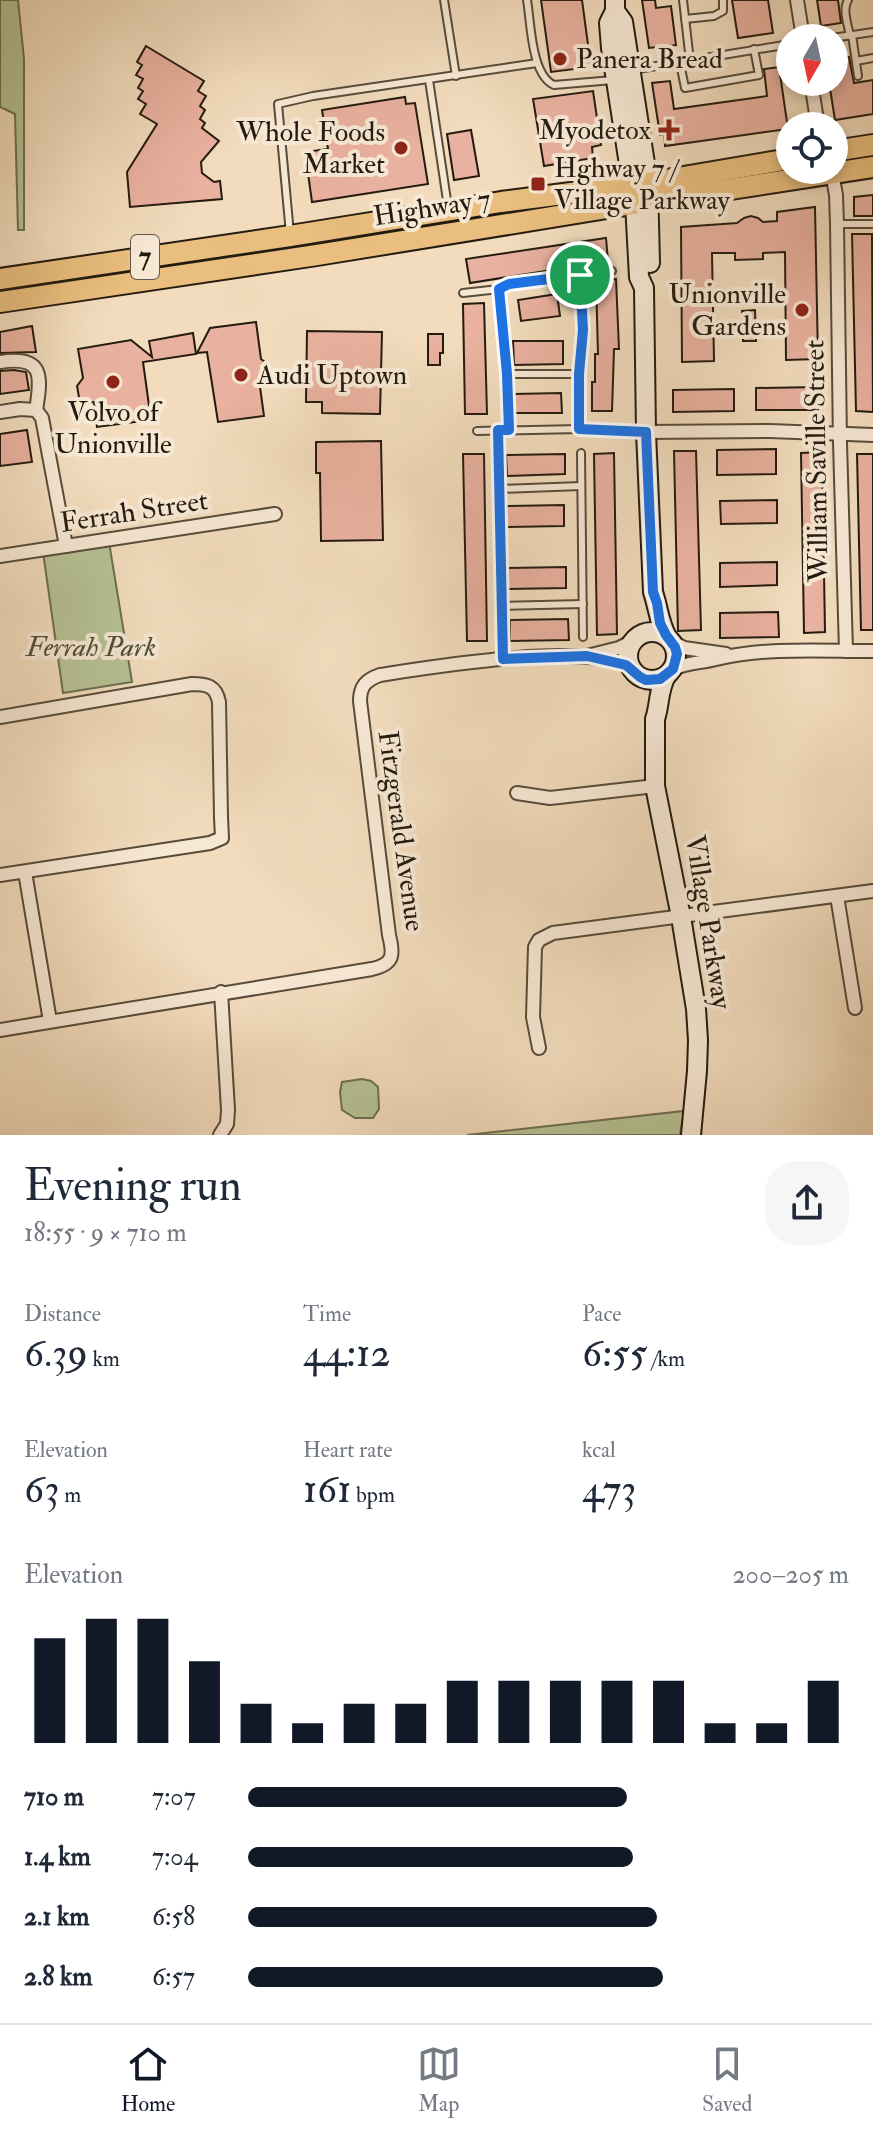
<!DOCTYPE html>
<html lang="en">
<head>
<meta charset="utf-8">
<style>
	body { margin:0; font-family:"IM FELL Double Pica",serif; background:#f6f6f7; color:#1f2937; height:100vh; display:flex; flex-direction:column; font-size:30px; white-space:nowrap }
	* { box-sizing:border-box; margin:0 }
	p { font-size:26px; color:#747a83 }
	.icon { flex:none; width:44px; height:44px; fill:none; stroke:currentColor; stroke-width:2; stroke-linecap:round; stroke-linejoin:round }
	.map { position:relative; height:1135px; overflow:hidden }
	.details { display:flex; flex-direction:column; background:#fff; flex:1 }
	.details>* { flex:none }
	.needle { width:52px; rotate:189deg }
	.fabs { position:absolute; left:776px; top:24px; display:grid; gap:16px }
	.fabs a { display:grid; place-items:center; width:72px; height:72px; border-radius:50%; background:#fff; box-shadow:0 4px 12px #0003; font-size:40px }
	.pin { position:absolute; display:grid; place-items:center; width:68px; height:68px; color:#fff; margin:-34px; border:4px solid #fff; border-radius:50%; box-shadow:0 2px 8px #0007 }
	.round { display:grid; place-items:center; flex:none; width:84px; height:84px; border-radius:32px; background:#f6f6f7 }
	.head { display:flex; align-items:center; justify-content:space-between; height:136px; padding:0 24px }
	h1 { font-size:44px; font-weight:600; line-height:60px }
	.metrics { display:grid; grid-template-columns:repeat(3,1fr); gap:12px; height:136px; padding:8px 24px }
	.metrics div { display:grid; align-content:center }
	.metrics b { font-size:40px; font-weight:600 }
	.metrics small { font-size:22px; font-weight:400 }
	.metrics p { font-size:22px }
	.chart { height:224px; padding:16px 24px }
	.chart p { display:flex; justify-content:space-between }
	.chart svg { width:100%; height:144px; margin-top:8px; stroke:#111827; stroke-width:6 }
	ul { padding:0 24px; list-style:none; font-size:26px }
	li { display:grid; grid-template-columns:128px 96px 1fr; align-items:center; height:60px }
	li i { height:20px; border-radius:10px; background:#111827 }
	.tab-bar { display:flex; justify-content:space-around; align-items:center; height:112px; border-top:2px solid #e0e1e3; background:#fff; font-size:22px; color:#747a83 }
	.tab-bar a { display:grid; justify-items:center; gap:4px }
	.tab-bar .on { color:#111827 }
	.map>svg:first-child { display:block }
	.green { fill:#b6c294; stroke:#6d6e52; stroke-width:2 }
	.building { fill:#e9b19f; stroke:#241b10; stroke-width:2 }
	.lines { fill:none; stroke-linecap:round; stroke-linejoin:round }
	.service-casing { stroke:#584b3b; stroke-width:10 }
	.minor-casing { stroke:#584b3b; stroke-width:16 }
	.secondary-casing { stroke:#241b10; stroke-width:22 }
	.primary-casing { stroke:#241b10; stroke-width:24 }
	.service { stroke:#f7e8d4; stroke-width:6 }
	.minor { stroke:#f7e8d4; stroke-width:12 }
	.secondary { stroke:#f7e8d4; stroke-width:18 }
	.primary { stroke:#e9be7e; stroke-width:20 }
	.route-casing { stroke:#fff; stroke-width:16 }
	.route { stroke:#1a73e8; stroke-width:10 }
	.poi-dot { fill:#8f2418; stroke:#f7e8d4; stroke-width:3 }
	.labels { text-anchor:middle; dominant-baseline:central; stroke-width:8; stroke-linejoin:round; paint-order:stroke }
	.shield { fill:#f7e8d4; stroke:#63584b; stroke-width:2 }
	.shield-label { font-size:26px; font-weight:bold; fill:#241b10 }
	.poi-label { font-size:28px; fill:#241b10; stroke:#f7e8d4; text-anchor:start }
	.street-label { font-size:28px; fill:#241b10; stroke:#f7e8d4 }
	.park-label { font-size:28px; font-style:italic; fill:#504d38; stroke:#f7e8d4 }
</style>
</head>
<body>
<div class="map">
<svg width="873" height="1135" viewBox="0 0 873 1135">
	<rect width="100%" height="100%" fill="#f2dcbd"/>
	<filter id="stains"><feTurbulence type="fractalNoise" baseFrequency=".0025" numOctaves="4"/><feColorMatrix values="0 0 0 0 .2 0 0 0 0 .09 0 0 0 0 .02 0 0 0 .5 -.17"/></filter>
	<radialGradient id="worn" r=".72"><stop offset=".6" stop-color="#630" stop-opacity="0"/><stop offset="1" stop-color="#630" stop-opacity=".3"/></radialGradient>
	<g class="green">
		<polygon points="0,0 18,0 24,59 24,230 18,230 15,114 0,107"/>
		<polygon points="109,542 132,682 63,693 43,552"/>
		<polygon points="362,1079 371,1081 378,1087 379,1109 373,1118 355,1118 342,1110 340,1092 342,1082"/>
		<polygon points="684,1111 680,1135 467,1135"/>
	</g>
	<g class="building">
		<polygon points="541,0 582,0 591,67 551,72"/>
		<polygon points="642,0 655,0 656,8 671,6 676,45 649,48"/>
		<polygon points="732,0 768,0 773,33 738,38"/>
		<polygon points="817,0 838,0 841,23 821,26"/>
		<polygon points="146,46 204,81 198,91 206,96 200,106 205,110 200,119 205,123 202,128 219,141 201,162 202,173 214,182 220,181 222,199 130,207 127,172 157,124 140,114 146,104 138,99 143,91 138,88 143,79 136,75 142,65 137,62"/>
		<polygon points="849,57 854,83 873,80 873,114 835,120 829,82 834,82 834,59"/>
		<polygon points="779,67 788,129 665,146 664,134 660,135 652,83 670,81 674,109 767,96 764,69"/>
		<polygon points="593,91 601,145 592,147 593,158 544,166 533,99"/>
		<polygon points="405,97 406,104 415,103 428,184 312,202 305,152 328,149 322,110"/>
		<polygon points="471,130 479,176 454,180 447,134"/>
		<polygon points="873,195 873,216 854,216 854,197"/>
		<polygon points="815,207 818,359 786,360 785,252 763,253 763,259 735,260 735,253 712,253 714,361 682,362 681,227 737,223 744,218 751,216 758,218 763,222 777,221 777,212"/>
		<polygon points="852,234 872,234 873,412 856,411"/>
		<polygon points="606,238 608,261 470,283 466,259"/>
		<polygon points="616,279 619,349 614,349 612,411 592,411 592,382 595,382 595,354 598,354 596,281"/>
		<polygon points="557,294 560,316 521,321 518,300"/>
		<polygon points="484,303 487,414 465,414 463,304"/>
		<polygon points="755,310 756,341 743,341 742,311"/>
		<polygon points="256,322 261,359 269,365 272,384 260,387 264,416 218,422 207,352 197,353 210,328"/>
		<polygon points="32,326 36,352 0,353 0,332"/>
		<polygon points="307,331 382,332 380,414 322,413 322,402 306,402"/>
		<polygon points="193,333 196,354 143,362 151,420 97,427 94,402 80,403 77,386 83,378 78,349 131,340 152,357 149,341"/>
		<polygon points="428,334 443,334 443,353 440,353 440,365 428,365"/>
		<polygon points="513,341 563,341 563,364 514,365"/>
		<polygon points="14,370 26,372 29,390 0,394 0,371"/>
		<polygon points="818,387 818,410 756,410 756,388"/>
		<polygon points="734,389 734,411 673,412 673,390"/>
		<polygon points="561,393 562,413 514,413 514,394"/>
		<polygon points="27,430 32,462 0,466 0,434"/>
		<polygon points="381,441 383,540 321,541 320,473 316,473 316,442"/>
		<polygon points="776,449 776,474 717,475 717,450"/>
		<polygon points="674,451 696,451 701,630 678,631"/>
		<polygon points="822,452 825,632 804,633 801,453"/>
		<polygon points="614,453 617,634 597,635 594,454"/>
		<polygon points="463,454 484,454 487,641 467,641"/>
		<polygon points="565,454 565,474 507,476 506,455"/>
		<polygon points="857,454 873,454 873,630 861,630"/>
		<polygon points="777,500 777,523 721,524 720,501"/>
		<polygon points="564,505 564,526 506,527 506,506"/>
		<polygon points="777,562 777,585 720,587 720,563"/>
		<polygon points="566,567 566,588 508,589 508,568"/>
		<polygon points="778,612 779,637 720,638 720,613"/>
		<polygon points="568,619 569,640 510,641 510,620"/>
	</g>
	<g class="lines">
		<defs>
			<g id="service">
				<polyline points="444,0 456,76"/>
				<path d="M527 0C531 23 531 75 554 85L613 80"/>
				<polyline points="683,0 690,61"/>
				<path d="M848 0C842 9 848 25 850 36"/>
				<polyline points="685,19 714,16 723,11 723,0"/>
				<polyline points="852,35 858,76"/>
				<polyline points="832,38 873,32"/>
				<polyline points="856,61 873,58"/>
				<polyline points="680,63 685,88 759,75 754,49"/>
				<polyline points="632,70 790,44"/>
				<polyline points="429,80 448,207"/>
				<polyline points="837,224 873,224"/>
				<polyline points="290,234 278,104 313,96 537,63"/>
				<polyline points="499,289 507,374 509,430"/>
				<polyline points="463,293 499,289 509,284 612,271"/>
				<polyline points="507,374 579,374"/>
				<polyline points="579,429 579,374 583,330 580,275"/>
				<polyline points="498,430 503,659"/>
				<polyline points="477,431 579,429 645,432"/>
				<polyline points="581,453 583,637"/>
				<polyline points="499,489 581,486"/>
				<polyline points="502,606 583,604"/>
			</g>
			<g id="minor">
				<polyline points="797,0 803,38"/>
				<polyline points="811,82 818,126"/>
				<polyline points="832,173 836,195 837,224 840,442 846,651"/>
				<path d="M0 362C43 355 42 375 36 410"/>
				<polyline points="0,412 20,409 36,410 42,418 66,546"/>
				<polyline points="646,432 770,431 873,435"/>
				<polyline points="0,556 275,514"/>
				<polyline points="671,641 684,648 726,654"/>
				<polyline points="587,656 619,648 633,641"/>
				<path d="M673 669C688 662 701 663 716 659 766 647 821 651 873 651"/>
				<path d="M0 717 192 684C207 684 216 686 219 702L221 817 222 838 210 843 0 875"/>
				<polyline points="517,793 550,798 655,786"/>
				<polyline points="25,872 50,1021"/>
				<polyline points="837,896 855,1008"/>
				<path d="M0 1030 372 969C394 964 394 955 389 935L360 701C360 686 366 680 380 675 432 667 590 641 631 668"/>
				<polyline points="539,1048 533,1017 535,947 539,940 553,933 873,891"/>
				<polyline points="220,1135 227,1124 228,1110 221,992"/>
			</g>
			<g id="secondary">
				<path d="M615 0V11L609 23 611 48 635 203 639 277 644 288 646 432 653 592C658 607 659 621 666 635"/>
				<polyline points="615,11 623,22 648,183 650,263"/>
				<circle cx="652" cy="656" r="24"/>
				<path d="M666 676C658 690 660 705 655 719V786L681 917 696 1009 698 1040 697 1071 691 1135"/>
			</g>
			<g id="primary">
				<polyline points="834,151 873,145"/>
				<polyline points="0,279 290,236 501,202 648,183 790,159"/>
				<polyline points="0,302 317,255 607,208 873,167"/>
			</g>
		</defs>
		<use href="#service" class="service-casing"/>
		<use href="#minor" class="minor-casing"/>
		<use href="#secondary" class="secondary-casing"/>
		<use href="#primary" class="primary-casing"/>
		<use href="#service" class="service"/>
		<use href="#minor" class="minor"/>
		<use href="#secondary" class="secondary"/>
		<use href="#primary" class="primary"/>
	</g>
	<g class="lines">
		<defs>
			<polygon id="route" points="580,275 583,330 579,374 579,429 646,432 653,592 657,603 660,623 666,635 675,647 677,654 673,669 660,679 646,680 640,677 626,665 587,656 503,659 498,430 509,430 507,374 499,289 509,284"/>
		</defs>
		<use href="#route" class="route-casing"/>
		<use href="#route" class="route"/>
	</g>
	<g class="poi-dot">
		<circle cx="560" cy="59" r="8"/>
		<path d="M665 118h8v8h8v8h-8v8h-8v-8h-8v-8h8z"/>
		<circle cx="401" cy="148" r="8"/>
		<rect x="530" y="176" width="16" height="16" rx="4"/>
		<circle cx="802" cy="310" r="8"/>
		<circle cx="241" cy="375" r="8"/>
		<circle cx="113" cy="382" r="8"/>
	</g>
	<g class="labels">
		<rect class="shield" x="131" y="235" width="28" height="44" rx="6"/>
		<g class="shield-label">
			<text x="145" y="257">7</text>
		</g>
		<g class="poi-label">
			<text x="576" y="59">Panera Bread</text>
			<text x="651" y="130" text-anchor="end">Myodetox</text>
			<text x="385" y="132" text-anchor="end">Whole Foods<tspan x="385" dy="32">Market</tspan></text>
			<text x="554" y="168">Hghway 7 /<tspan x="554" dy="32">Village Parkway</tspan></text>
			<text x="786" y="294" text-anchor="end">Unionville<tspan x="786" dy="32">Gardens</tspan></text>
			<text x="257" y="375">Audi Uptown</text>
			<text x="113" y="412" text-anchor="middle">Volvo of<tspan x="113" dy="32">Unionville</tspan></text>
		</g>
		<g class="street-label">
			<text transform="translate(432 208) rotate(-9)">Highway 7</text>
			<text transform="translate(817 461) rotate(-91)">William Saville Street</text>
			<text transform="translate(134 512) rotate(-9)">Ferrah Street</text>
			<text transform="translate(401 831) rotate(82)">Fitzgerald Avenue</text>
			<text transform="translate(708 922) rotate(81)">Village Parkway</text>
		</g>
		<g class="park-label">
			<text x="91" y="647">Ferrah Park</text>
		</g>
	</g>
	<rect width="100%" height="100%" filter="url(#stains)"/>
	<rect width="100%" height="100%" fill="url(#worn)"/>
</svg>
<div class="fabs">
<a><svg class="needle" viewBox="-14 -14 28 28"><path d="M0-13l5 13h-10z" fill="#e53935"/><path d="M0 13l5-13h-10z" fill="#747a83"/></svg></a>
<a><svg class="icon" aria-label="locate" viewBox="0 0 24 24"><circle cx="12" cy="12" r="6"/><path d="M12 2v4M12 18v4M2 12h4M18 12h4"/></svg></a>
</div>
<div class="pin" style="left:580px;top:275px;background:#1e9e55"><svg class="icon" aria-label="arrive" viewBox="0 0 24 24"><path d="M6 21V4h12l-3 4 3 4H6"/></svg></div>
</div>
<section class="details">
<div class="head"><div><h1>Evening run</h1><p>18:55 · 9 × 710 m</p></div><a class="round"><svg class="icon" aria-label="share" viewBox="0 0 24 24"><path d="M12 15V3M7 8l5-5 5 5M5 13v7h14v-7"/></svg></a></div>
<div class="metrics">
<div><p>Distance</p><b>6.39<small> km</small></b></div>
<div><p>Time</p><b>44:12</b></div>
<div><p>Pace</p><b>6:55<small> /km</small></b></div>
</div>
<div class="metrics">
<div><p>Elevation</p><b>63<small> m</small></b></div>
<div><p>Heart rate</p><b>161<small> bpm</small></b></div>
<div><p>kcal</p><b>473</b></div>
</div>
<div class="chart"><p><span>Elevation</span>200–205 m</p>
<svg viewBox="0 0 160 44" preserveAspectRatio="none"><path d="M5 44V12M15 44V6M25 44V6M35 44V19M45 44V32M55 44V38M65 44V32M75 44V32M85 44V25M95 44V25M105 44V25M115 44V25M125 44V25M135 44V38M145 44V38M155 44V25"/></svg>
</div>
<ul>
<li><b>710 m</b>7:07<i style="width:63%"></i></li>
<li><b>1.4 km</b>7:04<i style="width:64%"></i></li>
<li><b>2.1 km</b>6:58<i style="width:68%"></i></li>
<li><b>2.8 km</b>6:57<i style="width:69%"></i></li>
</ul>
</section>
<nav class="tab-bar">
<a class="on"><svg class="icon" aria-label="home" viewBox="0 0 24 24"><path d="M3 11l9-7 9 7M6 9v11h12V9"/></svg>Home</a>
<a><svg class="icon" aria-label="map" viewBox="0 0 24 24"><path d="M3 6l6-2 6 2 6-2v14l-6 2-6-2-6 2zM9 4v14M15 6v14"/></svg>Map</a>
<a><svg class="icon" aria-label="saved" viewBox="0 0 24 24"><path d="M7 4h10v16l-5-4-5 4z"/></svg>Saved</a>
</nav>
</body>
</html>
